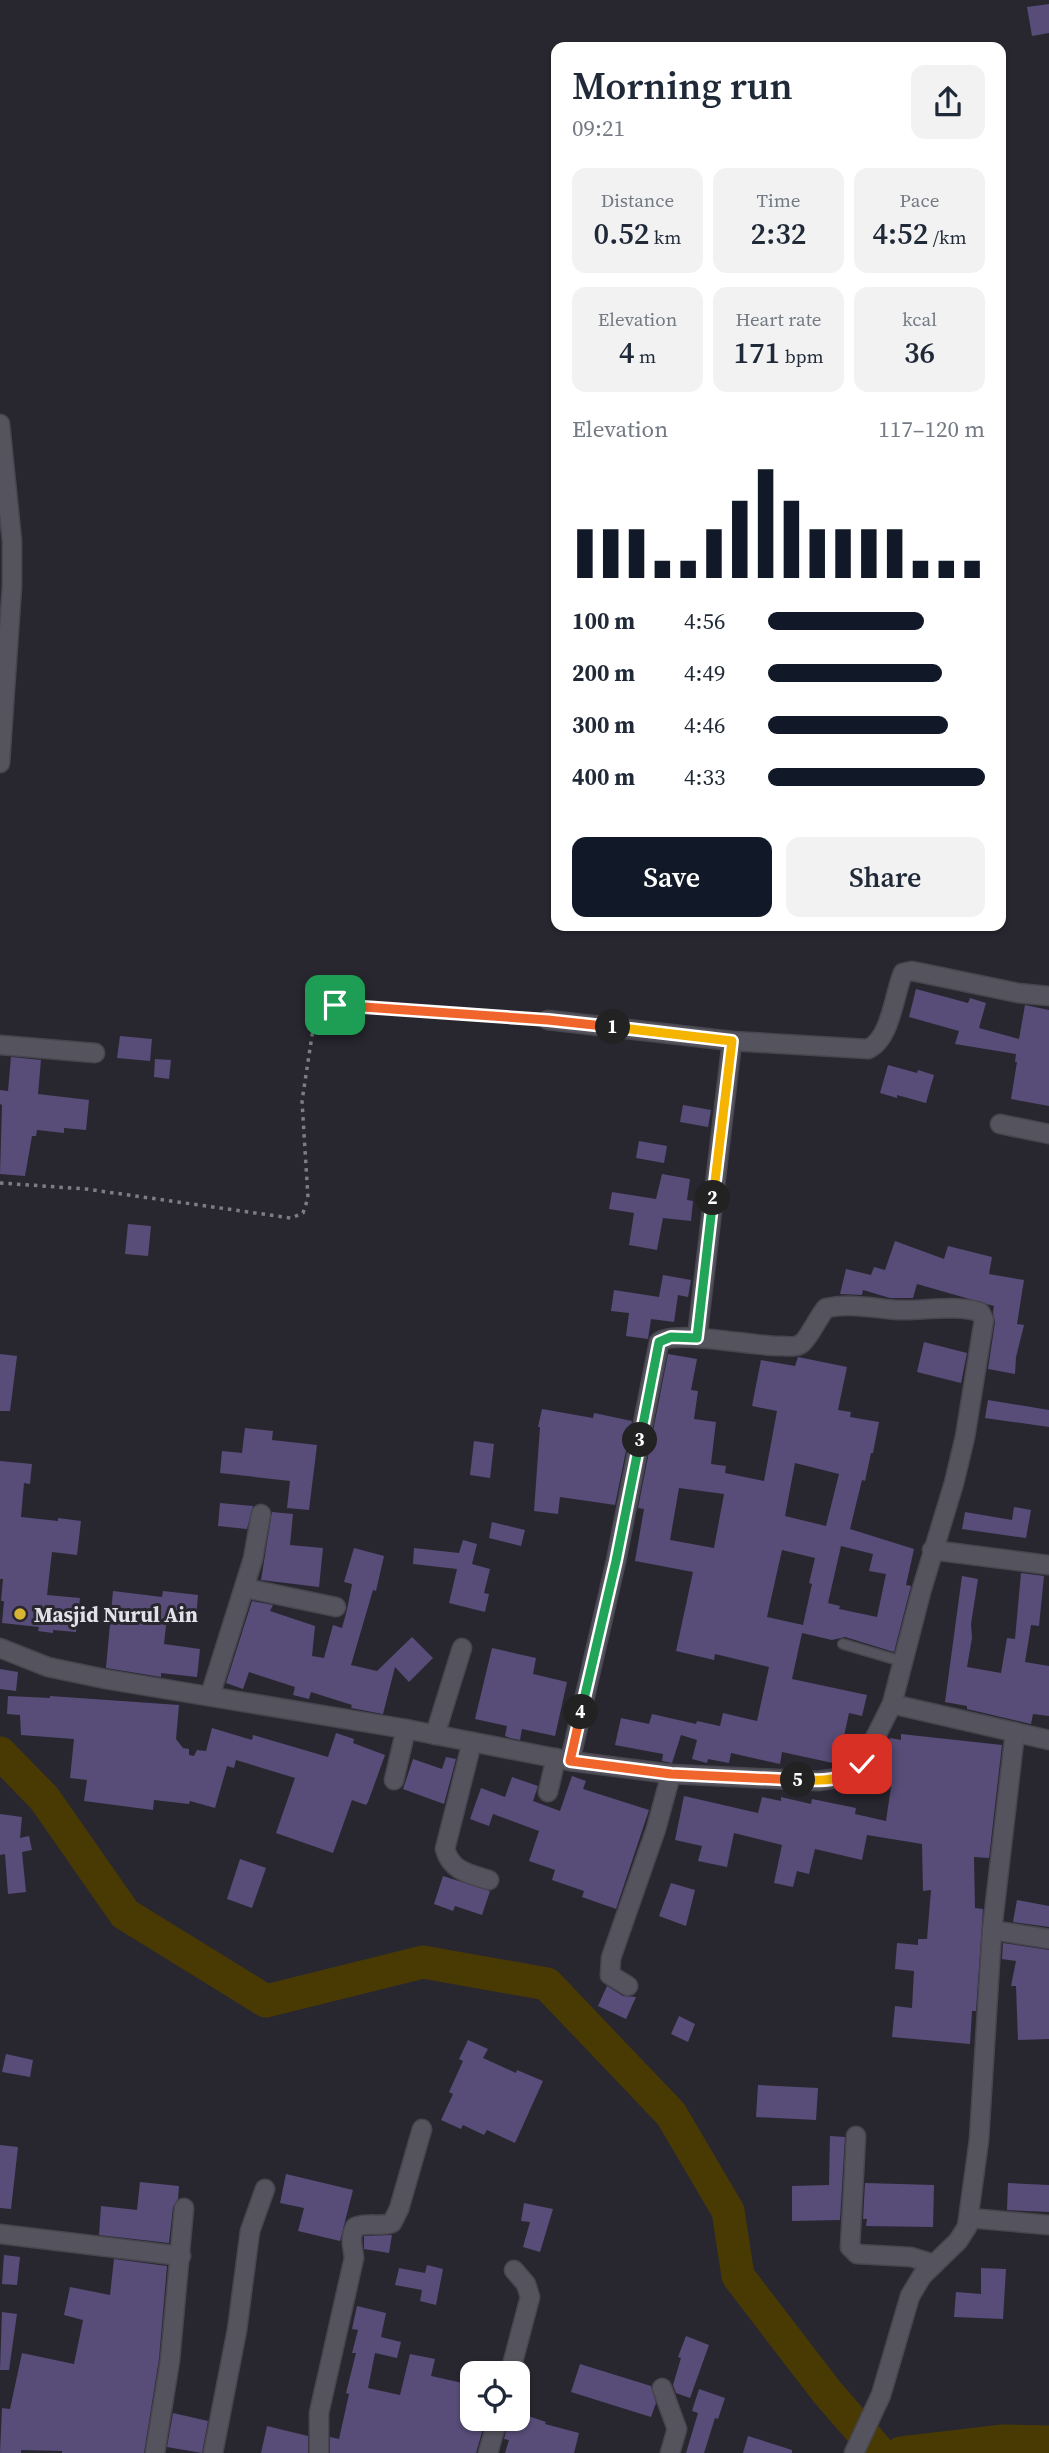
<!DOCTYPE html>
<html lang="en">
<head>
<meta charset="utf-8">
<style>
	body { margin:0; font-family:"Source Serif 4",serif; background:#f2f2f3; color:#1f2937; height:100vh; display:flex; flex-direction:column; font-size:26px; white-space:nowrap }
	* { box-sizing:border-box; margin:0 }
	p { font-size:23px; color:#747a83 }
	.icon { flex:none; width:38px; height:38px; fill:none; stroke:currentColor; stroke-width:2; stroke-linecap:round; stroke-linejoin:round }
	.map { position:relative; flex:1; overflow:hidden }
	.drawer { position:absolute; left:551px; top:42px; width:455px; height:889px; display:flex; flex-direction:column; background:#fff; border-radius:14px; box-shadow:0 2px 5px #0004 }
	.drawer>* { flex:none }
	.fabs { position:absolute; left:460px; top:2361px; display:grid; gap:14px }
	.fabs a { display:grid; place-items:center; width:70px; height:70px; border-radius:14px; background:#fff; box-shadow:0 2px 5px #0004; font-size:35px }
	.pin { position:absolute; display:grid; place-items:center; width:60px; height:60px; color:#fff; margin:-30px; border-radius:14px; box-shadow:0 4px 10px #0006 }
	.km { position:absolute; width:35px; height:35px; margin:-18px; border-radius:50%; background:#222; color:#fff; font-size:19px; line-height:35px; text-align:center }
	.round { display:grid; place-items:center; flex:none; width:74px; height:74px; border-radius:14px; background:#f2f2f3 }
	.summary { display:flex; align-items:center; justify-content:space-between; height:119px; padding:0 21px }
	h1 { font-size:38px; font-weight:600; line-height:52px }
	.metrics { display:grid; grid-template-columns:repeat(3,1fr); gap:10px; height:119px; padding:7px 21px }
	.metrics div { display:grid; align-content:center; border-radius:14px; background:#f2f2f3; text-align:center }
	.metrics b { font-size:30px; font-weight:600 }
	.metrics small { font-size:19px; font-weight:400 }
	.metrics p { font-size:19px }
	.chart { height:196px; padding:14px 21px }
	.chart p { display:flex; justify-content:space-between }
	.chart svg { width:100%; height:126px; margin-top:7px; stroke:#111827; stroke-width:6 }
	.primary-button { display:flex; gap:14px; margin-top:auto; padding:14px 21px }
	.primary-button a { flex:1; height:80px; border-radius:14px; background:#111827; color:#fff; font-size:28px; font-weight:600; line-height:80px; text-align:center }
	.primary-button a+a { background:#f2f2f3; color:#1f2937 }
	ul { padding:0 21px; list-style:none; font-size:23px }
	li { display:grid; grid-template-columns:112px 84px 1fr; align-items:center; height:52px }
	li i { height:18px; border-radius:9px; background:#111827 }
	.map>svg:first-child { display:block }
	.lines { fill:none; stroke-linecap:round; stroke-linejoin:round }
	.river { stroke:#493a04; stroke-width:33 }
	.building { fill:#574d78; fill-rule:evenodd }
	.service-casing { stroke:#47464e; stroke-width:12 }
	.minor-casing { stroke:#47464e; stroke-width:21 }
	.path { stroke:#7e7d85; stroke-width:3.5; stroke-dasharray:3.5 5; stroke-linecap:butt }
	.service { stroke:#55535e; stroke-width:9 }
	.minor { stroke:#55535e; stroke-width:18 }
	.split-1-casing { stroke:#fff; stroke-width:14 }
	.split-2-casing { stroke:#fff; stroke-width:14 }
	.split-3-casing { stroke:#fff; stroke-width:14 }
	.split-4-casing { stroke:#fff; stroke-width:14 }
	.split-5-casing { stroke:#fff; stroke-width:14 }
	.split-6-casing { stroke:#fff; stroke-width:14 }
	.split-1 { stroke:#f0652b; stroke-width:9 }
	.split-2 { stroke:#f5b400; stroke-width:9 }
	.split-3 { stroke:#22a559; stroke-width:9 }
	.split-4 { stroke:#22a559; stroke-width:9 }
	.split-5 { stroke:#f0652b; stroke-width:9 }
	.split-6 { stroke:#f5b400; stroke-width:9 }
	.poi-dot { fill:#d8b434; stroke:#282730; stroke-width:2.5 }
	.labels { text-anchor:middle; dominant-baseline:central; stroke-width:6; stroke-linejoin:round; paint-order:stroke }
	.poi-label { font-size:21px; font-weight:bold; fill:#e2e1e7; stroke:#282730; text-anchor:start }
</style>
</head>
<body>
<div class="map">
<svg width="1049" height="2453" viewBox="0 0 1049 2453">
	<rect width="100%" height="100%" fill="#282730"/>
	<g class="lines">
		<g class="river">
			<polyline points="0,1753 44,1798 125,1914 266,2001 423,1962 547,1984 671,2114 728,2211 738,2276 827,2392 880,2453"/>
			<polyline points="901,2453 1003,2441 1049,2442"/>
		</g>
	</g>
	<g class="building">
		<polygon points="1049,4 1049,33 1032,36 1027,7"/>
		<polygon points="916,989 968,1003 970,998 986,1003 979,1028 1019,1039 1025,1005 1049,1010 1049,1106 1011,1099 1017,1062 1015,1062 1016,1054 955,1044 959,1031 909,1017"/>
		<polygon points="120,1036 152,1039 150,1061 117,1058"/>
		<polygon points="11,1057 41,1060 38,1094 89,1100 86,1130 64,1128 64,1133 37,1130 36,1136 32,1136 25,1176 0,1174 2,1105 0,1104 0,1090 8,1091"/>
		<polygon points="155,1059 171,1060 169,1079 154,1077"/>
		<polygon points="888,1065 917,1073 918,1070 934,1075 926,1103 897,1095 897,1098 880,1093"/>
		<polygon points="683,1105 711,1110 708,1127 680,1122"/>
		<polygon points="639,1141 667,1146 664,1163 636,1158"/>
		<polygon points="662,1174 690,1179 687,1200 693,1201 691,1221 663,1218 657,1250 629,1245 634,1213 609,1209 612,1192 656,1199"/>
		<polygon points="128,1224 151,1226 148,1256 125,1254"/>
		<polygon points="895,1241 944,1259 948,1246 992,1257 989,1274 1024,1280 1017,1324 1024,1325 1016,1357 1015,1374 988,1369 995,1322 993,1312 994,1306 917,1284 913,1298 890,1298 863,1290 862,1295 840,1294 846,1269 871,1275 874,1267 885,1270"/>
		<polygon points="663,1275 691,1280 688,1297 678,1295 674,1322 651,1319 648,1339 626,1336 629,1313 611,1311 614,1290 659,1297"/>
		<polygon points="924,1342 967,1353 961,1383 917,1372"/>
		<polygon points="0,1354 17,1356 10,1411 0,1411"/>
		<path d="M668 1354 697 1359 691 1390 698 1391 694 1419 716 1422 711 1464 726 1466 725 1473 764 1481 777 1411 752 1406 761 1360 795 1366 798 1357 847 1367 838 1410 851 1412 850 1417 879 1422 873 1453H871L865 1481 862 1480 850 1529 914 1549 906 1585 911 1586 894 1652 845 1637 832 1640 802 1633 792 1679 867 1695 862 1716 849 1713 842 1745 852 1747 850 1759 842 1765 782 1752 780 1764 731 1753 729 1763 708 1759 707 1763 692 1759 697 1740 681 1735 672 1763 662 1761 663 1754 615 1745 621 1718 649 1724 652 1714 696 1724 697 1721 720 1726 723 1713 757 1721 769 1667 715 1654 714 1660 676 1651 693 1572 635 1561 644 1509 638 1508ZM795 1463 839 1474 826 1526 785 1516ZM679 1488 724 1494 714 1548 670 1540ZM841 1546 873 1554 869 1571 886 1574 877 1617 839 1609 840 1606 828 1603ZM782 1550 815 1558 809 1583 812 1584 803 1625 767 1617Z"/>
		<polygon points="988,1400 1049,1410 1049,1427 985,1418"/>
		<polygon points="542,1409 593,1418 594,1413 632,1421 615,1505 560,1497 558,1514 534,1511 540,1427 538,1427"/>
		<polygon points="245,1428 273,1431 272,1440 317,1445 309,1510 287,1508 290,1481 220,1473 222,1451 242,1453"/>
		<polygon points="474,1441 494,1444 490,1478 470,1475"/>
		<polygon points="0,1461 32,1464 30,1484 24,1483 21,1517 58,1521 58,1518 81,1521 77,1555 52,1552 47,1595 80,1598 76,1632 53,1630 53,1633 38,1631 39,1627 2,1623 4,1601 1,1601 3,1579 0,1579"/>
		<polygon points="220,1503 253,1506 247,1529 218,1526"/>
		<polygon points="1014,1507 1031,1510 1026,1538 962,1529 965,1512 1012,1520"/>
		<polygon points="272,1512 293,1514 290,1545 323,1548 319,1587 261,1580"/>
		<polygon points="492,1522 525,1530 521,1546 489,1538"/>
		<polygon points="463,1540 477,1544 472,1564 490,1569 484,1593 489,1594 485,1612 449,1603 457,1569 413,1564 414,1548 459,1553"/>
		<polygon points="354,1548 384,1556 376,1591 373,1590 351,1665 377,1671 412,1637 433,1658 409,1682 395,1667 383,1714 351,1708 352,1705 311,1692 309,1699 293,1695 295,1687 249,1672 243,1689 226,1683 252,1601 273,1605 270,1611 315,1626 312,1656 324,1658 333,1625 342,1628 347,1610 352,1584 344,1582"/>
		<polygon points="1021,1573 1044,1576 1039,1626 1031,1625 1025,1662 1049,1666 1049,1716 1033,1714 1031,1724 967,1709 967,1706 945,1702 962,1576 978,1579 971,1624 972,1638 967,1667 1001,1673 1007,1638 1015,1639"/>
		<polygon points="113,1591 162,1597 163,1591 198,1595 196,1619 167,1616 164,1644 200,1649 197,1677 161,1673 161,1677 106,1668"/>
		<polygon points="492,1648 536,1658 533,1674 567,1682 555,1736 522,1729 520,1740 510,1738 505,1736 507,1726 475,1719"/>
		<polygon points="0,1669 18,1672 16,1691 0,1689"/>
		<polygon points="8,1696 50,1698 50,1696 179,1705 176,1739 183,1748 189,1749 189,1755 194,1756 197,1750 206,1751 212,1728 252,1740 253,1735 328,1757 336,1733 354,1739 353,1743 385,1755 368,1802 366,1805 352,1800 333,1853 276,1833 295,1778 236,1760 234,1768 227,1766 215,1808 190,1801 189,1804 154,1800 153,1810 84,1801 87,1780 70,1778 74,1739 21,1735 20,1715 7,1714"/>
		<polygon points="901,1734 1002,1745 989,1858 974,1857 975,1908 983,1909 976,2011 972,2011 970,2044 892,2037 895,2006 912,2008 914,1971 895,1969 897,1943 918,1945 918,1939 927,1939 931,1890 923,1891 922,1844 867,1835 862,1860 815,1849 809,1874 797,1871 793,1887 774,1883 782,1845 734,1833 727,1867 698,1861 702,1846 675,1840 684,1796 758,1813 762,1797 781,1801 781,1797 811,1804 812,1799 856,1808 855,1814 886,1821 891,1787 883,1786 886,1758 890,1738 901,1740"/>
		<polygon points="446,1757 456,1759 444,1804 403,1789 413,1759 442,1769"/>
		<polygon points="572,1776 586,1781 583,1789 649,1810 616,1909 582,1897 584,1891 552,1880 555,1870 529,1861 539,1831 493,1814 489,1826 470,1819 481,1788 505,1797 512,1777 538,1786 533,1801 560,1811"/>
		<polygon points="0,1814 22,1817 20,1838 29,1836 32,1850 22,1852 26,1892 8,1894 5,1854 0,1855"/>
		<polygon points="240,1859 266,1868 252,1908 227,1899"/>
		<polygon points="443,1876 490,1891 482,1915 455,1906 453,1911 434,1904"/>
		<polygon points="671,1883 695,1890 686,1926 659,1916"/>
		<polygon points="1017,1900 1049,1906 1049,1927 1013,1922"/>
		<polygon points="1003,1943 1049,1950 1049,2039 1018,2040 1016,1986 1011,1986 1016,1961 1002,1959"/>
		<polygon points="607,1986 623,1996 636,1997 626,2019 598,2006"/>
		<polygon points="679,2016 695,2024 688,2042 671,2034"/>
		<polygon points="468,2040 488,2049 483,2058 516,2073 517,2070 543,2081 515,2143 487,2130 484,2135 463,2125 461,2129 441,2120 453,2094 449,2092 463,2061 459,2059"/>
		<polygon points="6,2054 33,2060 30,2077 2,2072"/>
		<polygon points="758,2085 818,2088 816,2120 756,2117"/>
		<polygon points="830,2136 845,2137 840,2220 792,2221 792,2186 829,2185"/>
		<polygon points="0,2145 18,2147 11,2209 0,2208"/>
		<polygon points="286,2174 353,2190 340,2241 298,2231 304,2208 280,2203"/>
		<polygon points="140,2182 179,2186 178,2199 173,2207 169,2243 99,2235 101,2206 137,2210"/>
		<polygon points="865,2183 934,2185 933,2227 866,2226 867,2219 863,2219"/>
		<polygon points="1008,2183 1049,2185 1049,2212 1007,2210"/>
		<polygon points="524,2203 553,2209 540,2252 523,2247 530,2222 521,2221"/>
		<polygon points="392,2235 389,2253 364,2249 364,2236"/>
		<polygon points="4,2255 20,2257 17,2285 2,2284"/>
		<polygon points="114,2259 167,2266 159,2359 144,2453 62,2453 62,2451 21,2450 21,2453 0,2453 2,2408 10,2409 22,2353 74,2364 83,2320 64,2315 70,2287 110,2295"/>
		<polygon points="427,2265 443,2269 436,2305 420,2301 422,2290 395,2285 399,2268 425,2273"/>
		<polygon points="981,2268 1006,2269 1003,2319 954,2317 956,2292 981,2294"/>
		<polygon points="357,2306 386,2313 381,2337 401,2342 397,2358 375,2353 368,2388 400,2395 410,2354 435,2359 431,2376 472,2385 472,2418 486,2418 476,2453 330,2453 330,2437 339,2439 349,2394 346,2393 356,2353 352,2353 358,2330 352,2329"/>
		<polygon points="2,2312 17,2314 9,2370 0,2370"/>
		<polygon points="686,2336 709,2345 690,2398 676,2393 673,2385 681,2358 678,2357"/>
		<polygon points="580,2364 651,2386 656,2403 651,2417 571,2392"/>
		<polygon points="699,2389 725,2398 718,2419 715,2418 704,2453 686,2453 698,2413 692,2411"/>
		<polygon points="173,2413 208,2421 202,2453 167,2447"/>
		<polygon points="522,2414 546,2422 545,2424 579,2433 574,2453 505,2453 509,2440 504,2439 507,2427 517,2430"/>
		<polygon points="267,2426 308,2436 308,2453 261,2453"/>
		<polygon points="748,2436 792,2450 792,2453 743,2453"/>
	</g>
	<g class="lines">
		<defs>
			<polyline id="service" points="843,1644 904,1662"/>
			<g id="minor">
				<polyline points="0,424 12,541 12,586 0,763"/>
				<path d="M548 1020 732 1041 868 1049C891 1039 894 994 903 973L912 971 1018 993 1049 996"/>
				<polyline points="0,1045 95,1053"/>
				<polyline points="1000,1124 1049,1134"/>
				<polyline points="697,1338 732,1041"/>
				<polyline points="932,1550 1049,1565"/>
				<polyline points="245,1588 336,1607"/>
				<path d="M0 1648 48 1667 105 1679 406 1729 570 1761 671 1774 818 1781 845 1777 862 1764 892 1704 921 1592 954 1483 965 1437 984 1320 980 1312C954 1304 925 1311 898 1310 872 1308 852 1303 826 1308 819 1316 808 1339 802 1343 797 1348 788 1346 781 1346 755 1347 676 1329 659 1342L616 1561 570 1761"/>
				<polyline points="210,1696 253,1559 261,1514"/>
				<polyline points="892,1704 1049,1740"/>
				<polyline points="435,1735 462,1648"/>
				<path d="M472 1742 445 1849C451 1871 469 1874 489 1880"/>
				<polyline points="394,1780 406,1729"/>
				<polyline points="548,1792 556,1758"/>
				<polyline points="992,1930 1049,1939"/>
				<polyline points="628,1986 610,1975 611,1958 656,1829 671,1774"/>
				<polyline points="856,2136 850,2247 857,2254 911,2257 934,2264"/>
				<polyline points="969,2218 1049,2225"/>
				<polyline points="0,2234 181,2256"/>
				<polyline points="510,2373 530,2297 526,2284 514,2270"/>
				<polyline points="662,2388 677,2429 670,2453"/>
				<polyline points="155,2453 170,2360 184,2208"/>
				<polyline points="213,2453 237,2330 250,2231 265,2189"/>
				<path d="M319 2453V2413L354 2258C353 2246 349 2239 355 2227 368 2222 380 2227 392 2223L399 2209 422 2129"/>
				<polyline points="488,2453 498,2418"/>
				<polyline points="854,2453 881,2395 910,2296 922,2276 958,2241 967,2227 979,2140 992,1930 1015,1732"/>
			</g>
		</defs>
		<use href="#service" class="service-casing"/>
		<use href="#minor" class="minor-casing"/>
		<polyline class="path" points="0,1183 86,1189 291,1218 303,1213 308,1198 302,1101 315,1016 324,1006 335,1005 532,1019"/>
		<use href="#service" class="service"/>
		<use href="#minor" class="minor"/>
	</g>
	<g class="lines">
		<defs>
			<polyline id="split-1" points="335,1005 548,1020 613,1027"/>
			<polyline id="split-2" points="613,1027 732,1041 713,1198"/>
			<polyline id="split-3" points="640,1440 659,1342 671,1337 697,1338 713,1198"/>
			<polyline id="split-4" points="581,1712 616,1561 640,1440"/>
			<polyline id="split-5" points="581,1712 570,1761 671,1774 798,1780"/>
			<path id="split-6" d="M798 1780C826 1781 839 1782 862 1764"/>
		</defs>
		<use href="#split-1" class="split-1-casing"/>
		<use href="#split-2" class="split-2-casing"/>
		<use href="#split-3" class="split-3-casing"/>
		<use href="#split-4" class="split-4-casing"/>
		<use href="#split-5" class="split-5-casing"/>
		<use href="#split-6" class="split-6-casing"/>
		<use href="#split-1" class="split-1"/>
		<use href="#split-2" class="split-2"/>
		<use href="#split-3" class="split-3"/>
		<use href="#split-4" class="split-4"/>
		<use href="#split-5" class="split-5"/>
		<use href="#split-6" class="split-6"/>
	</g>
	<circle class="poi-dot" cx="20" cy="1614" r="7"/>
	<g class="labels">
		<g class="poi-label">
			<text x="34" y="1614">Masjid Nurul Ain</text>
		</g>
	</g>
</svg>
<div class="fabs">
<a><svg class="icon" aria-label="locate" viewBox="0 0 24 24"><circle cx="12" cy="12" r="6"/><path d="M12 2v4M12 18v4M2 12h4M18 12h4"/></svg></a>
</div>
<div class="pin" style="left:335px;top:1005px;background:#1e9e55"><svg class="icon" aria-label="arrive" viewBox="0 0 24 24"><path d="M6 21V4h12l-3 4 3 4H6"/></svg></div>
<div class="pin" style="left:862px;top:1764px;background:#d93025"><svg class="icon" aria-label="check" viewBox="0 0 24 24"><path d="M5 12l5 5 9-10"/></svg></div>
<b class="km" style="left:613px;top:1027px">1</b>
<b class="km" style="left:713px;top:1198px">2</b>
<b class="km" style="left:640px;top:1440px">3</b>
<b class="km" style="left:581px;top:1712px">4</b>
<b class="km" style="left:798px;top:1780px">5</b>
<section class="drawer">
<div class="summary"><div><h1>Morning run</h1><p>09:21</p></div><a class="round"><svg class="icon" aria-label="share" viewBox="0 0 24 24"><path d="M12 15V3M7 8l5-5 5 5M5 13v7h14v-7"/></svg></a></div>
<div class="metrics">
<div><p>Distance</p><b>0.52<small> km</small></b></div>
<div><p>Time</p><b>2:32</b></div>
<div><p>Pace</p><b>4:52<small> /km</small></b></div>
</div>
<div class="metrics">
<div><p>Elevation</p><b>4<small> m</small></b></div>
<div><p>Heart rate</p><b>171<small> bpm</small></b></div>
<div><p>kcal</p><b>36</b></div>
</div>
<div class="chart"><p><span>Elevation</span>117–120 m</p>
<svg viewBox="0 0 160 44" preserveAspectRatio="none"><path d="M5 44V27M15 44V27M25 44V27M35 44V38M45 44V38M55 44V27M65 44V17M75 44V6M85 44V17M95 44V27M105 44V27M115 44V27M125 44V27M135 44V38M145 44V38M155 44V38"/></svg>
</div>
<ul>
<li><b>100 m</b>4:56<i style="width:72%"></i></li>
<li><b>200 m</b>4:49<i style="width:80%"></i></li>
<li><b>300 m</b>4:46<i style="width:83%"></i></li>
<li><b>400 m</b>4:33<i style="width:100%"></i></li>
</ul>
<div class="primary-button"><a>Save</a><a>Share</a></div>
</section>
</div>
</body>
</html>
